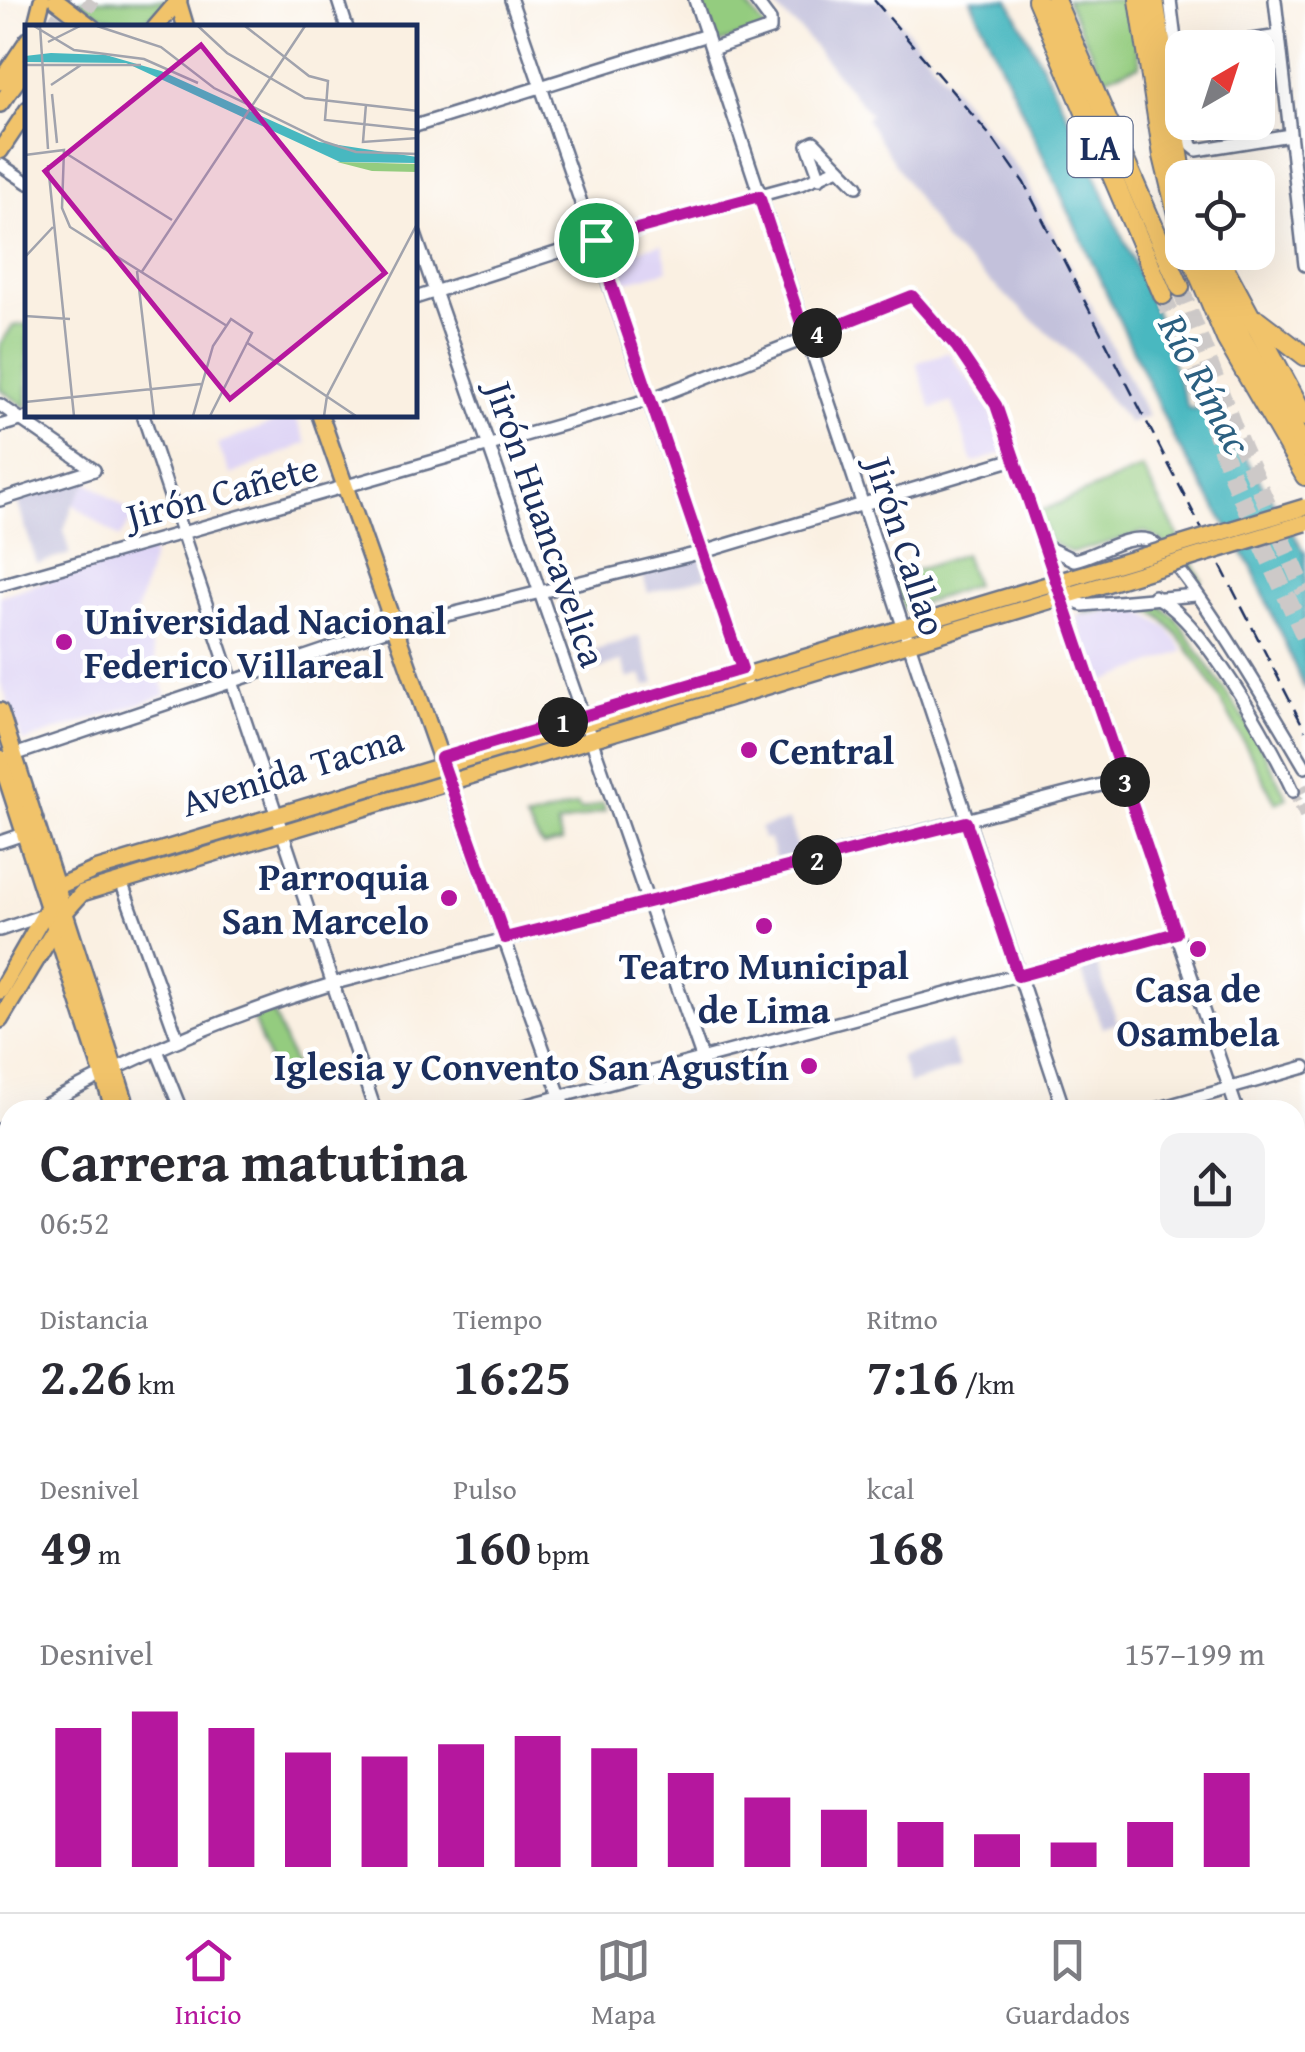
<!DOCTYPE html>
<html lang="es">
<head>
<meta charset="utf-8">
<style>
	body { margin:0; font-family:"Gentium Book Plus",serif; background:#f2f2f3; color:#2b2b33; height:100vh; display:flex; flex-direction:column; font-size:38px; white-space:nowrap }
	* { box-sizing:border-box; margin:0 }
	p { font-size:32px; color:#7c7c81 }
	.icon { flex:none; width:55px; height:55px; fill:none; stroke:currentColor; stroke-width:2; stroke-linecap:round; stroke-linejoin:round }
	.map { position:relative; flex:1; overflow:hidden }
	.drawer { position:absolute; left:0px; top:1100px; width:1305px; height:812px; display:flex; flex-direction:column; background:#fff; border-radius:30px 30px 0 0; box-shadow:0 10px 40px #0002 }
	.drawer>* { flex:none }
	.needle { width:65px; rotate:39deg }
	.fabs { position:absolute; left:1165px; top:30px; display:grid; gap:20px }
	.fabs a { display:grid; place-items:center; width:110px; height:110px; border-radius:20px; background:#fff; box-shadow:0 10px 40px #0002; font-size:50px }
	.pin { position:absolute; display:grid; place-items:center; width:85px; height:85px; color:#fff; margin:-42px; border:5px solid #fff; border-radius:50%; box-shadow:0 2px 10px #0007 }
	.km { position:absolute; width:50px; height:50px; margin:-25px; border-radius:50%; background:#222; color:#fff; font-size:28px; line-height:50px; text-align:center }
	.round { display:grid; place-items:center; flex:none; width:105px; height:105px; border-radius:20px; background:#f2f2f3 }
	.summary { display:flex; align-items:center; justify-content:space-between; height:170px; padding:0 40px }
	h1 { font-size:55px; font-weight:700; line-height:75px }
	.figures { display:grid; grid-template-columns:repeat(3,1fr); gap:15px; height:170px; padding:10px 40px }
	.figures div { display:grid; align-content:center }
	.figures b { font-size:50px; font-weight:700 }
	.figures small { font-size:28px; font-weight:400 }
	.figures p { font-size:28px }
	.chart { height:280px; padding:20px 40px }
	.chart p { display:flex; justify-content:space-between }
	.chart svg { width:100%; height:180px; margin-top:10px; stroke:#b5179e; stroke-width:6 }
	.menu { display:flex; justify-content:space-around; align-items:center; height:140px; border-top:2px solid #e1e1e2; background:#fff; font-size:28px; color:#7c7c81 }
	.menu a { display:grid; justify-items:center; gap:5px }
	.menu .selected { color:#b5179e }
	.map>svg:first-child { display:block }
	.built { fill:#dfd5f5 }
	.industrial { fill:#c3c1db }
	.green { fill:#94cc7f; stroke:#587e6e; stroke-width:2.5 }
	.water { fill:#48b8c0; stroke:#32748f; stroke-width:2.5 }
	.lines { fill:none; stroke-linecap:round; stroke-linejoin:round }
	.minor-tunnel { stroke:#cdc9c8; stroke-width:11; stroke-dasharray:11 5.5; stroke-linecap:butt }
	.major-tunnel { stroke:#cdc9c8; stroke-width:15; stroke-dasharray:15 8; stroke-linecap:butt }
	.highway-tunnel { stroke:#cdc9c8; stroke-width:18; stroke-dasharray:18 9; stroke-linecap:butt }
	.minor-casing { stroke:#69738c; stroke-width:16 }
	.major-casing { stroke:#69738c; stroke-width:20 }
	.highway-casing { stroke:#69738c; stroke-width:22 }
	.minor { stroke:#fff; stroke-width:11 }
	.major { stroke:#f1c36a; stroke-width:15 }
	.highway { stroke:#f1c36a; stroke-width:18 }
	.rail { stroke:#1b2f5e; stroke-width:2.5; stroke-dasharray:15 8; stroke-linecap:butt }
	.major-bridge-casing { stroke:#69738c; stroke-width:20; stroke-linecap:butt }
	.major-bridge { stroke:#f1c36a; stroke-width:15 }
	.route-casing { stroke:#fff; stroke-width:20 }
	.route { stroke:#b5179e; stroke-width:12 }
	.poi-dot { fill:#b5179e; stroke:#fff; stroke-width:4 }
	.labels { text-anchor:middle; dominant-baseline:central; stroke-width:9; stroke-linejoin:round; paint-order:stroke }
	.shield { fill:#fff; stroke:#5f6d8e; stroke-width:2.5 }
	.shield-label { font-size:35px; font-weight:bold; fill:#1b2f5e }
	.street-label { font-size:38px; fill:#1b2f5e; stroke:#fff }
	.poi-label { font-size:38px; font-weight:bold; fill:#1b2f5e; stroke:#fff; text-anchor:start }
	.water-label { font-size:40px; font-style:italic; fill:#2b5f80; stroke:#fff }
	.inset-road { fill:none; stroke:#a1a3ad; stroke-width:2.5 }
	.view { fill:#b5179e; fill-opacity:0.15; stroke:#b5179e; stroke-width:5 }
	.inset-edge { fill:none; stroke:#1b2f5e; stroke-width:5 }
</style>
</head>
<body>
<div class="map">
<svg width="1305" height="1912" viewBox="0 0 1305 1912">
	<rect width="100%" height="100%" fill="#fff"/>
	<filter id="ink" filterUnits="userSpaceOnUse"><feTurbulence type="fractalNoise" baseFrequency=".01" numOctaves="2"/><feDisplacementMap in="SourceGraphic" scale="20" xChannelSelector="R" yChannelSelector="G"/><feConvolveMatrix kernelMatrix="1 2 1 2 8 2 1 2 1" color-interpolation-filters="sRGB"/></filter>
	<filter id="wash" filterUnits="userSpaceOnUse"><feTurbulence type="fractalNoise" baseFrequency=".0048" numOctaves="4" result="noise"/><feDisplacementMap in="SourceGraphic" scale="40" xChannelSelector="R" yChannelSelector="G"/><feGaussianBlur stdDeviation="2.25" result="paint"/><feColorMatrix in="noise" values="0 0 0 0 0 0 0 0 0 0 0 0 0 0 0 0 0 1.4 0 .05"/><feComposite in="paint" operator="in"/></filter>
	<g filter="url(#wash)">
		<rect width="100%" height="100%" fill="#faf0e2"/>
		<g class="built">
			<polygon points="662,244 668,270 618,284 609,256"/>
			<polygon points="948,352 989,407 1005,452 973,463 952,402 932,409 916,363"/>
			<polygon points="294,415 307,443 231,475 217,444"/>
			<polygon points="88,482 135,515 119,538 73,504"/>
			<polygon points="148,547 154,553 127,644 149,638 166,695 23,742 0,681 0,596"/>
			<polygon points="1138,609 1168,629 1184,651 1097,685 1076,616"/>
		</g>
		<g class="industrial">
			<polygon points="767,0 883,0 1024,177 1148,416 1129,423 1075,357 945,242 866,119 870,114 800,30"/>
			<polygon points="81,480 88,482 73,504 64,530 70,554 37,564 17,501"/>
			<polygon points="701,557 707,577 648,593 642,572"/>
			<polygon points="639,636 655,683 646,686 642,675 628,679 622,661 587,673 581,655"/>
			<polygon points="789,820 800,857 777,863 769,838 763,839 760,828"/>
			<polygon points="1095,961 1118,1023 1102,1028 1079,965"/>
			<polygon points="950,1041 959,1068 909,1084 900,1057"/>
		</g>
		<g class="green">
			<path d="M76 0H168C142 36 107 22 76 0Z"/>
			<polygon points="700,0 743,0 767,30 715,44"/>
			<polygon points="1066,0 1129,0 1140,65 1104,78"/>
			<polygon points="27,324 28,324 27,408 0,389 0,344 13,326"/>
			<polygon points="1142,468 1202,580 1196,584 1162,541 1145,532 1072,553 1049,541 1039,512"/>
			<polygon points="964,554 975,585 904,610 893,578"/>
			<path d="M1158 604 1176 618 1257 738 1287 798 1276 803C1254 763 1186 621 1147 609 1128 603 1103 611 1084 613L1088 609Z"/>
			<polygon points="603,803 605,811 557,825 562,842 543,847 526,820 577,805 581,810"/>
			<polygon points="271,1008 295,1067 274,1076 252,1016"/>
		</g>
		<polygon class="water" points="971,0 1009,0 1079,138 1153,306 1188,408 1213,410 1219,416 1305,552 1305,690 1251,566 1174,439"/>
	</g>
	<g filter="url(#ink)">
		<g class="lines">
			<g class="minor-tunnel">
				<polyline points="1302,786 1305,792"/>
				<polyline points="1293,791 1305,817"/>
			</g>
			<g class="major-tunnel">
				<polyline points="51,28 69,0"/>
				<polyline points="74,28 93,0"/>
			</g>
			<g class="highway-tunnel">
				<polyline points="1180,287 1235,431 1305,592"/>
				<polyline points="1163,295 1236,486 1305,637"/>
			</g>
			<defs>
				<g id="minor">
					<polyline points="338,0 347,28"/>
					<polyline points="511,0 746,681"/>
					<polyline points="695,0 1064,1110"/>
					<polyline points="1170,0 1182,95"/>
					<polyline points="1275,0 1305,265"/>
					<polyline points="1197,48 1279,36"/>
					<polyline points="712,49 770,29 770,20 755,0"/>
					<polyline points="1187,122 1192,146 1197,150 1290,135"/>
					<polyline points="415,126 707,35"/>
					<polyline points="1,165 28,183"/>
					<polyline points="820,178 808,145 814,142 857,186"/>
					<polyline points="415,234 703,1060"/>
					<polyline points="415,298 596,240 801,184 839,168"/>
					<polyline points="0,405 94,470"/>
					<polyline points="143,415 375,1110"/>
					<polyline points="0,426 37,415"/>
					<polyline points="0,500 94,470"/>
					<path d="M1044 546 1074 560C1096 556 1125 534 1148 540 1179 549 1283 730 1305 767"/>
					<polyline points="0,585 651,399 913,296 956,347 996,405 1237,1110"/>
					<path d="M1154 596C1201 617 1271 743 1293 791"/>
					<polyline points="1062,597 1083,605 1196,595"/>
					<polyline points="8,757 382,631 703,552 1014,459"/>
					<polyline points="446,775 565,1110"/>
					<polyline points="0,842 30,832"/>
					<polyline points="121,881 178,1040"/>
					<polyline points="0,930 38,917"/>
					<polyline points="157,1050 181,1110"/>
					<path d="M36 1110C131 1057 231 1015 335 983L1124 779"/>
					<polyline points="509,1110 1176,933"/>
					<polyline points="1153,1110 1305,1067"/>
					<polyline points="0,1130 10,1124"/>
					<polyline points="0,1247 10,1244"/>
					<polyline points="0,1287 10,1299"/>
					<polyline points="1295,1287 1305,1318"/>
					<polyline points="1295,1401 1305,1398"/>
					<polyline points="0,1446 10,1443"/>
					<polyline points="1295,1575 1305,1572"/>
					<polyline points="1295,1747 1305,1744"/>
					<polyline points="1295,1804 1305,1835"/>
					<polyline points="0,1864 10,1880"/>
					<polyline points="24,1902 30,1912"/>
					<polyline points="470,1902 473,1912"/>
					<polyline points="641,1902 644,1912"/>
					<polyline points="826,1902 829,1912"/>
					<polyline points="988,1902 991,1912"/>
					<polyline points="1157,1902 1160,1912"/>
					<polyline points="194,1912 225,1902"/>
					<polyline points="726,1912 756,1902"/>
				</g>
				<g id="major">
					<polyline points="56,0 93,28"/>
					<polyline points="178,1 186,28"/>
					<polyline points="35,28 42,0"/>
					<polyline points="155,28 179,0"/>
					<polyline points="0,82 28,40"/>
					<polyline points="0,104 28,66"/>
					<polyline points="0,151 28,109"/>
					<polyline points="320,415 443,765"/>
					<polyline points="0,711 128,1110"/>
					<polyline points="0,758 114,1110"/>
					<polyline points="0,991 61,885 95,870 1147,555"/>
					<polyline points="0,1020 66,911 82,893 1152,570"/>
					<polyline points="0,1664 10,1657"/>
					<polyline points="0,1816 10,1811"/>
					<polyline points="377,1902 380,1912"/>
				</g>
				<g id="highway">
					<polyline points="1037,0 1163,295"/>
					<polyline points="1055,0 1180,287"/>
					<polyline points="1139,0 1163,156 1182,235"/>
					<polyline points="1154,0 1183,178"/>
					<polyline points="1189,252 1226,339 1305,476"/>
					<polyline points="1204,252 1242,338 1305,448"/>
					<polyline points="1216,252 1305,417"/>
					<polyline points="1258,320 1305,356"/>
				</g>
			</defs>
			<use href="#minor" class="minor-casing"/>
			<use href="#major" class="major-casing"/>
			<use href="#highway" class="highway-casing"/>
			<use href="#minor" class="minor"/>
			<use href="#major" class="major"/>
			<use href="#highway" class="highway"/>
			<polyline class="rail" points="874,0 993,139 1024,183 1305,730"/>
			<defs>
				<g id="major-bridge">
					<polyline points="1147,555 1305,507"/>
					<polyline points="1152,570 1305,523"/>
				</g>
			</defs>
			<use href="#major-bridge" class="major-bridge-casing"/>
			<use href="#major-bridge" class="major-bridge"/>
		</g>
	</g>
	<g class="lines" filter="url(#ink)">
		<defs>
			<polygon id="route" points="759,196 806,338 912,296 956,346 996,405 1176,933 1018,976 966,822 505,938 441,758 742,669 596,240"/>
		</defs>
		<use href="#route" class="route-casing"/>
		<use href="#route" class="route"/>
	</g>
	<g class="poi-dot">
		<circle cx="64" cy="642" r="10"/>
		<circle cx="749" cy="750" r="10"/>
		<circle cx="449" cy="898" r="10"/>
		<circle cx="764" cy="926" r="10"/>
		<circle cx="1198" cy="949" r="10"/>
		<circle cx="809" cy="1066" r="10"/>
	</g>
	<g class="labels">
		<rect class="shield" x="1067.5" y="117" width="65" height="60" rx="8"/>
		<g class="shield-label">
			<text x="1100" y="147">LA</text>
		</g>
		<g class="street-label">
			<text transform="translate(222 491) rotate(-15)">Jirón Cañete</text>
			<text transform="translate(547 524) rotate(71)">Jirón Huancavelica</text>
			<text transform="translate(907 546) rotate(72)">Jirón Callao</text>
			<text transform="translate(292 770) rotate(-17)">Avenida Tacna</text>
		</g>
		<g class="poi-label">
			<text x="84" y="620">Universidad Nacional<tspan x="84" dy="44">Federico Villareal</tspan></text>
			<text x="769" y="750">Central</text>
			<text x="429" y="876" text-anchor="end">Parroquia<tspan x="429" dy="44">San Marcelo</tspan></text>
			<text x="764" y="965" text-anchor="middle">Teatro Municipal<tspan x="764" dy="44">de Lima</tspan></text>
			<text x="1198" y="988" text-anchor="middle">Casa de<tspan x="1198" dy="44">Osambela</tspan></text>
			<text x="789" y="1066" text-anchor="end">Iglesia y Convento San Agustín</text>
		</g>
		<g class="water-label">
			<text transform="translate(1206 384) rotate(62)">Río Rímac</text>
		</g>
	</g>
	<g transform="translate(25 25)">
		<rect width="392" height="392" fill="#faf0e2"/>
		<path d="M312 137 392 139V147L347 146Z" fill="#94cc7f"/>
		<path d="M26 28 81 30 136 46 294 117 392 132V138L315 137 101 38 0 37V31Z" fill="#48b8c0"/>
		<path class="inset-road" d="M9 1 49 25 119 34 173 58M15 1 23 124M72 1 136 22 189 63 300 117 331 127 393 129M173 1 202 28 280 73 393 86M220 1 284 51 303 56 300 95 393 105M23 17 55 1M0 40H116M26 60 56 40M27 69 32 118M341 79 338 117 393 113M42 129 147 195M0 130 39 125 37 183 45 202 202 301M23 140 49 391M0 232 28 202M112 246 129 391M116 248 280 1M0 291 45 294M221 317 331 391M0 377 176 359M168 391 188 321 206 294 227 308 185 391M299 391 302 371 393 197"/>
		<path class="view" d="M176 20 360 248 205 374 20 146Z"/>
		<rect width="392" height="392" class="inset-edge"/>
	</g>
</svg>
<div class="fabs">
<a><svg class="needle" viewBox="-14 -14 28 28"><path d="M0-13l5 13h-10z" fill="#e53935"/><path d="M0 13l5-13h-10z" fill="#7c7c81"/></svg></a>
<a><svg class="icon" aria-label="locate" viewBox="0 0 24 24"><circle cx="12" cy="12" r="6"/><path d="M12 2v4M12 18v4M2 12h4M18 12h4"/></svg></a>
</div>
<div class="pin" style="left:596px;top:240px;background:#1e9e55"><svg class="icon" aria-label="arrive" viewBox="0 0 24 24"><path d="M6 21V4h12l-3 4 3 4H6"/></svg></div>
<b class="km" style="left:563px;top:722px">1</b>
<b class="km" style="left:817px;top:860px">2</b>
<b class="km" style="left:1125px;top:782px">3</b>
<b class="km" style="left:817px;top:333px">4</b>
<section class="drawer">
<div class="summary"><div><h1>Carrera matutina</h1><p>06:52</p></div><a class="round"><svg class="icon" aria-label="share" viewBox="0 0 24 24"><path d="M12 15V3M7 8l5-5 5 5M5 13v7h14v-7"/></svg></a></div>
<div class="figures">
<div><p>Distancia</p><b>2.26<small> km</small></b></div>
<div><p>Tiempo</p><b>16:25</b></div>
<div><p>Ritmo</p><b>7:16<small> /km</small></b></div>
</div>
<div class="figures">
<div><p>Desnivel</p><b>49<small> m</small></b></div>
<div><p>Pulso</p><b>160<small> bpm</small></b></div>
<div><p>kcal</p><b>168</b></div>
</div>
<div class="chart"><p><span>Desnivel</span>157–199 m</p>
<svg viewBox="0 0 160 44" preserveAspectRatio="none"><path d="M5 44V10M15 44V6M25 44V10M35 44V16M45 44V17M55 44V14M65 44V12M75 44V15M85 44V21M95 44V27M105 44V30M115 44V33M125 44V36M135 44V38M145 44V33M155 44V21"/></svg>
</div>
</section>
</div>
<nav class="menu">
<a class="selected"><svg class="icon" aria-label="home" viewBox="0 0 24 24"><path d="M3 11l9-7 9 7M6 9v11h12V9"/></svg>Inicio</a>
<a><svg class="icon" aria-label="map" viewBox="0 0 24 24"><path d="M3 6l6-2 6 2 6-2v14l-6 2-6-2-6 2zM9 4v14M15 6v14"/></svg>Mapa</a>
<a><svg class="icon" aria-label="saved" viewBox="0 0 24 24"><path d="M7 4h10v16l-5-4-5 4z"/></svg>Guardados</a>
</nav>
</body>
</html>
